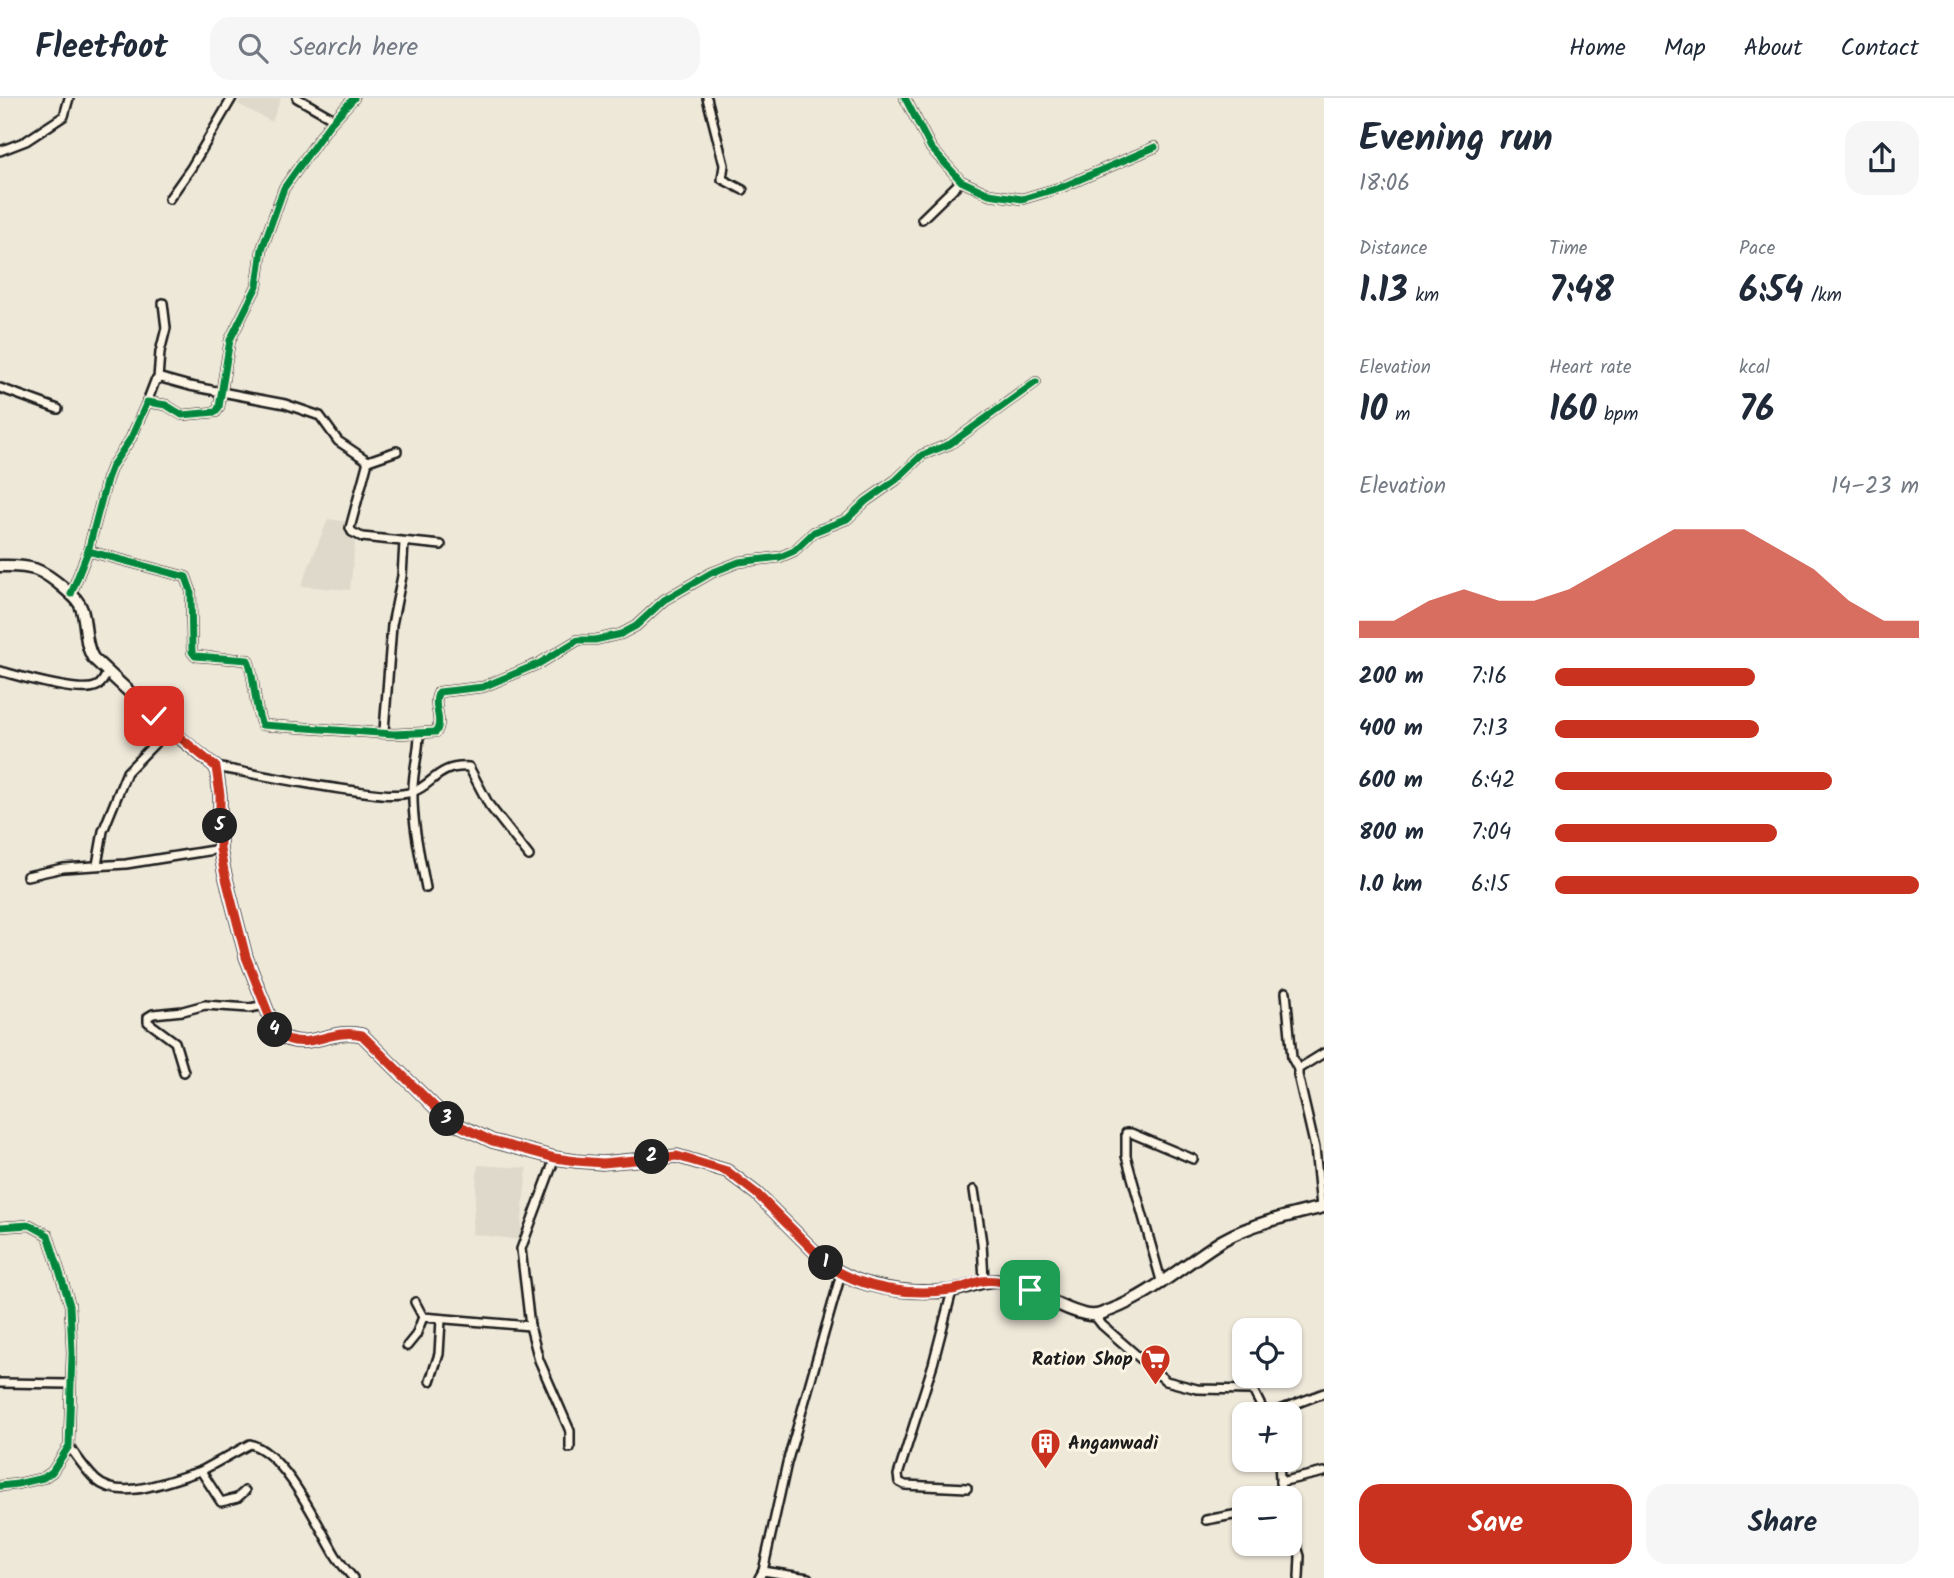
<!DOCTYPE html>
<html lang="en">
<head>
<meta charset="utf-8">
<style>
	body { margin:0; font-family:Kalam,sans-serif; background:#f6f6f7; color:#1f2937; height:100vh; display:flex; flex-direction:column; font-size:26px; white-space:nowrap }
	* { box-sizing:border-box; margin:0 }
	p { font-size:23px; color:#747a83 }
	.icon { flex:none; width:38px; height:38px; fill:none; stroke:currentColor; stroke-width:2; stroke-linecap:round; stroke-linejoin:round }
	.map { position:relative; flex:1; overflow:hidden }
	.drawer { display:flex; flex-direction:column; background:#fff; width:630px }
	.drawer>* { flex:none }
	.controls { position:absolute; left:1232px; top:1220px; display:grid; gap:14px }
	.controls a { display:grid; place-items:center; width:70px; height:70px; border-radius:14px; background:#fff; box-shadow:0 2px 5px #0004; font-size:35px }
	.pin { position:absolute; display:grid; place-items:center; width:60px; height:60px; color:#fff; margin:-30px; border-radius:14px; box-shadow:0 4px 10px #0006 }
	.km { position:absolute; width:35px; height:35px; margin:-18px; border-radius:50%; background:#222; color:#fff; font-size:19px; line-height:35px; text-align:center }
	.round { display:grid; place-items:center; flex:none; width:74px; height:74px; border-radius:21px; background:#f6f6f7 }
	.head { display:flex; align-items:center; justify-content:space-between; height:119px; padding:0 35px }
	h1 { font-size:38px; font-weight:600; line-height:52px }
	.stats { display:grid; grid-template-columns:repeat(3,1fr); gap:10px; height:119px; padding:7px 35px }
	.stats div { display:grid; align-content:center }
	.stats b { font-size:35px; font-weight:600 }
	.stats small { font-size:19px; font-weight:400 }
	.stats p { font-size:19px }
	.chart { height:196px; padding:14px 35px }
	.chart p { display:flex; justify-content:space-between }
	.chart svg { width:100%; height:126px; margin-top:7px; fill:#c8321e; opacity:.7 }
	.cta { display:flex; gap:14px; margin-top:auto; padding:14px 35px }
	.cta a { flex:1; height:80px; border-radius:21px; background:#c8321e; color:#fff; font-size:28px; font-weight:600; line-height:80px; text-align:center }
	.cta a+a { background:#f6f6f7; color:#1f2937 }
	ul { padding:0 35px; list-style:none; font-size:23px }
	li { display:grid; grid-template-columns:112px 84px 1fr; align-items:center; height:52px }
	li i { height:18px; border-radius:9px; background:#c8321e }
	header { display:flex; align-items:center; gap:42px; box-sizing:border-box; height:98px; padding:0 35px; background:#fff; border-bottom:2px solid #e0e1e3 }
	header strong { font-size:33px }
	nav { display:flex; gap:38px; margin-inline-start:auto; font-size:24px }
	.search { width:490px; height:63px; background:#f6f6f7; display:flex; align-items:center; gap:18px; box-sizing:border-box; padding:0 24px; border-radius:21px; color:#747a83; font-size:26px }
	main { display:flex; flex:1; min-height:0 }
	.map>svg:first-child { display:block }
	.built { fill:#ded9cb }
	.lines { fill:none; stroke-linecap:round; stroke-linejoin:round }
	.street-casing { stroke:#1c1c1c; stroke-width:12 }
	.secondary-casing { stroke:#1c1c1c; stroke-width:15 }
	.street { stroke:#fcf5e5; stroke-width:7 }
	.secondary { stroke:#fcf5e5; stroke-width:10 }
	.cycleway-casing { stroke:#fcf5e5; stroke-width:11 }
	.cycleway { stroke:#00873e; stroke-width:7 }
	.route-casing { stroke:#fff; stroke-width:14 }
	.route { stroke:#c8321e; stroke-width:9 }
	.labels { text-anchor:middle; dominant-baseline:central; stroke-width:6; stroke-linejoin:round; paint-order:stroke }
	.poi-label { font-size:19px; font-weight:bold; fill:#1c1c1c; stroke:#fcf5e5; text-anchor:end }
</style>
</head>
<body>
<header>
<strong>Fleetfoot</strong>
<div class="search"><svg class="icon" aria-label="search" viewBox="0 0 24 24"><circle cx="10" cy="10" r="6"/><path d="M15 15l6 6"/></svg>Search here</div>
<nav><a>Home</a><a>Map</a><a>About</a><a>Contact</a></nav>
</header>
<main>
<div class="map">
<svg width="1324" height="1480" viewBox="0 0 1324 1480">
	<rect width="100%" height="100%" fill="#eee8d9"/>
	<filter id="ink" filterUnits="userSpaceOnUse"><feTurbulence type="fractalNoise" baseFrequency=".0143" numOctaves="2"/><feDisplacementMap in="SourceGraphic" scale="14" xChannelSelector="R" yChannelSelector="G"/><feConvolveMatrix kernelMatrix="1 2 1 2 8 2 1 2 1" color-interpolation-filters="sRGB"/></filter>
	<g filter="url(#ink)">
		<g class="built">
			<polygon points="241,0 281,0 272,24 238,6"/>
			<polygon points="328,421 357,425 350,492 301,488"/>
			<polygon points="478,1067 527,1070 520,1142 472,1136"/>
		</g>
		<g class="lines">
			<defs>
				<g id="street">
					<polyline points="297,0 334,21"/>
					<polyline points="707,0 724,67 722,81 743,92"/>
					<polyline points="905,0 931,50 961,83 989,96 1022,101 1062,89 1155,49"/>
					<polyline points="0,53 26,43 64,18 69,0"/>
					<polyline points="169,101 191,70 232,0"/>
					<polyline points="922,121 961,83"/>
					<polyline points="158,281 160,254 166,230 163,205"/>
					<polyline points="0,290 58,311"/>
					<polyline points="147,304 155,283 161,280 190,288 285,306 320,318 338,343 368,363"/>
					<polyline points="368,363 350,430 352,434 362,439 441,447"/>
					<polyline points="368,363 397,353"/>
					<path d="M88 453 186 479 191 493 192 554 195 558 248 562C256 584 253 606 262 627L394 636 436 634C444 621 431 607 439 594L483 589 540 565 578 542H595L621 536 636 528 664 502 711 475 739 464 780 459 794 453 814 434 847 421 866 403 896 382 922 357 950 346 1036 284"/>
					<polyline points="71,496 88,453 107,381 112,368 131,340 147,304 166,307 182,317 216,314 219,309 230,242 257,188 262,151 284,90 329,27 354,0"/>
					<path d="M0 573C19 578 81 597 97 588 102 586 105 579 107 575"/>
					<polyline points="384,633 392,527 402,478 404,445"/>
					<path d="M419 636C419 655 413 672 413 691 412 725 420 758 426 790"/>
					<path d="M216 669C260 677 303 686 348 692 368 694 392 700 412 694 434 687 436 667 469 669L489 707 529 758"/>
					<polyline points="97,767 103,733 127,674 169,631"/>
					<polyline points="27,778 63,770 126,766 220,751"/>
					<polyline points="1286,894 1292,960 1298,971 1298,977 1315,1050 1321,1109"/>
					<polyline points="1298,971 1324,955"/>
					<polyline points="184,974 175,944 148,924 148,919 153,916 183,913 205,907 250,910 265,907"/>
					<polyline points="555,1060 521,1151 530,1228 539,1262 570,1333 570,1350"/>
					<polyline points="974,1092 982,1145 984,1183"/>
					<polyline points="0,1129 30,1127 48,1137 70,1207 72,1255 69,1348 52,1374 43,1380 17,1386 0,1388"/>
					<polyline points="1162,1186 1126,1058 1126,1035 1131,1035 1193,1061"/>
					<polyline points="952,1193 933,1266 898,1377 899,1384 905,1387 967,1390"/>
					<polyline points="415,1204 423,1219 530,1228"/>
					<polyline points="1095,1218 1102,1227 1166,1283 1197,1291 1253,1292 1265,1316"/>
					<polyline points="407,1248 416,1237 423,1219"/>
					<polyline points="430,1283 439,1256 441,1222"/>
					<polyline points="0,1285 69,1286"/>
					<polyline points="1269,1316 1324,1295"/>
					<path d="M69 1348C77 1359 86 1373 96 1382 121 1405 172 1381 201 1373"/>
					<polyline points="1279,1362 1281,1400"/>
					<polyline points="1280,1384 1324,1374"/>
					<path d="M245 1393 237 1400 221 1404 201 1373 250 1346C286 1356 318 1428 336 1458 341 1466 347 1473 353 1480"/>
					<polyline points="1206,1422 1244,1415"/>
					<polyline points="1290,1427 1300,1458 1299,1480"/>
					<polyline points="763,1473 787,1365 841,1176"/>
					<polyline points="759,1480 763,1473 808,1480"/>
				</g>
				<path id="secondary" d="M0 468C31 467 41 470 65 491 72 497 79 502 82 512 87 529 84 545 93 560L169 631 216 669 220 697V751L224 773 246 859 276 935C308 957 327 929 362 937L448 1022 492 1043 555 1060 576 1063 602 1065 677 1058 727 1073 757 1096 828 1167C862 1191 908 1196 950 1193 968 1191 982 1181 1001 1183 1029 1187 1073 1220 1096 1217 1101 1217 1106 1213 1111 1212 1153 1196 1185 1165 1223 1142 1253 1125 1291 1117 1324 1109"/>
			</defs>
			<use href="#street" class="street-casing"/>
			<use href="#secondary" class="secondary-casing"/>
			<use href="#street" class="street"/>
			<use href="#secondary" class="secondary"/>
			<defs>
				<g id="cycleway">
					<polyline points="905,0 931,50 961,83 989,96 1022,101 1062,89 1155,49"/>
					<path d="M88 453 186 479 191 493 192 554 195 558 248 562C256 584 253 606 262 627L394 636 436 634C444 621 431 607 439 594L483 589 540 565 578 542H595L621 536 636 528 664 502 711 475 739 464 780 459 794 453 814 434 847 421 866 403 896 382 922 357 950 346 1036 284"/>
					<polyline points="71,496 88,453 107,381 112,368 131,340 147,304 166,307 182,317 216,314 219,309 230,242 257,188 262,151 284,90 329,27 354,0"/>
					<polyline points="0,1129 30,1127 48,1137 70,1207 72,1255 69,1348 52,1374 43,1380 17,1386 0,1388"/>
				</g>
			</defs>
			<use href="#cycleway" class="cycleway-casing"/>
			<use href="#cycleway" class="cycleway"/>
		</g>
	</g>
	<g class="lines" filter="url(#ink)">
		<defs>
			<path id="route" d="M154 618 216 669 220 697V751L224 773 246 859 276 935C308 957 327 929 362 937L448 1022 492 1043 555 1060 576 1063 603 1065 677 1058 727 1073 757 1096 828 1167C862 1191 910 1198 951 1192 962 1191 972 1185 982 1183 999 1181 1014 1187 1030 1192"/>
		</defs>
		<use href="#route" class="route-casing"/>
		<use href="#route" class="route"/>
	</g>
	<defs>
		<symbol id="supermarket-pin" viewBox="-11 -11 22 30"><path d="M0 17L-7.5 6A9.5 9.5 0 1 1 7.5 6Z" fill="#c8321e" stroke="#fcf5e5"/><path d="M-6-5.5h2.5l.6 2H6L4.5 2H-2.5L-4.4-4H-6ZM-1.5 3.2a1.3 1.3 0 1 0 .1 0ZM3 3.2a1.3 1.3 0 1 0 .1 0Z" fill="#fff"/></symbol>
		<symbol id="building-pin" viewBox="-11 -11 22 30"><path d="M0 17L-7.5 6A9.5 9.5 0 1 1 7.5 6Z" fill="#c8321e" stroke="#fcf5e5"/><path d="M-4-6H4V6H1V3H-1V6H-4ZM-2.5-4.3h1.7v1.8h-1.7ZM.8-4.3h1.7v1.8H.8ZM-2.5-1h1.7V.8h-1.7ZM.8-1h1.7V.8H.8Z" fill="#fff"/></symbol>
	</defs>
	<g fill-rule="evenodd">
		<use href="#supermarket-pin" x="1138" y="1244" width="35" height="47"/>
		<use href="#building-pin" x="1028" y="1328" width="35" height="47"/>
	</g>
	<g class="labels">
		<g class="poi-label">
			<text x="1133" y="1262">Ration Shop</text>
			<text x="1068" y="1346" text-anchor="start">Anganwadi</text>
		</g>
	</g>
</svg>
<div class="controls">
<a><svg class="icon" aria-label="locate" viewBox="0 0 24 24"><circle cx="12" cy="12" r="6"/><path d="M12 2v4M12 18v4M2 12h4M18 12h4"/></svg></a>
<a>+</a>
<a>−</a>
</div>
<div class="pin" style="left:1030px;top:1192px;background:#1e9e55"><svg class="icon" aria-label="arrive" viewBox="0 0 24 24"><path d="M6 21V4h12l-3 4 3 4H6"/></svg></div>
<div class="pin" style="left:154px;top:618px;background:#d93025"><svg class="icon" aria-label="check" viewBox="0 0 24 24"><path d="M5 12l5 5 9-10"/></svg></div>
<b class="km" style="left:826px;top:1165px">1</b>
<b class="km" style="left:652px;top:1059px">2</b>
<b class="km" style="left:447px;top:1021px">3</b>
<b class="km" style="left:275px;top:932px">4</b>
<b class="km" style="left:220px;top:728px">5</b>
</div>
<section class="drawer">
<div class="head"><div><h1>Evening run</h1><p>18:06</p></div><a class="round"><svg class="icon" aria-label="share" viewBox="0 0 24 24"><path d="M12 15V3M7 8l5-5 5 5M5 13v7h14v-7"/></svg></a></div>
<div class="stats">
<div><p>Distance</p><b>1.13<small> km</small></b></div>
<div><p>Time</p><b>7:48</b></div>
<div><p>Pace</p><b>6:54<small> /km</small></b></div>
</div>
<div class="stats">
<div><p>Elevation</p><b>10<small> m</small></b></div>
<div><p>Heart rate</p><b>160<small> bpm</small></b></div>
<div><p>kcal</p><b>76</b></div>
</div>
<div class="chart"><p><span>Elevation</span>14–23 m</p>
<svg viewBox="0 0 160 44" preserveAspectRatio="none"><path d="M0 44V38L10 38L20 31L30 27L40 31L50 31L60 27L70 20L80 13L90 6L100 6L110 6L120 13L130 20L140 31L150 38L160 38V44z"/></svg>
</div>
<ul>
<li><b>200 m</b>7:16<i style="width:55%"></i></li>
<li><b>400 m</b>7:13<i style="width:56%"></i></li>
<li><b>600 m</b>6:42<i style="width:76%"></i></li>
<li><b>800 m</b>7:04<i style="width:61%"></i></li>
<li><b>1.0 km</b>6:15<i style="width:100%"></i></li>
</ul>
<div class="cta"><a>Save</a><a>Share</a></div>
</section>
</main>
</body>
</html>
